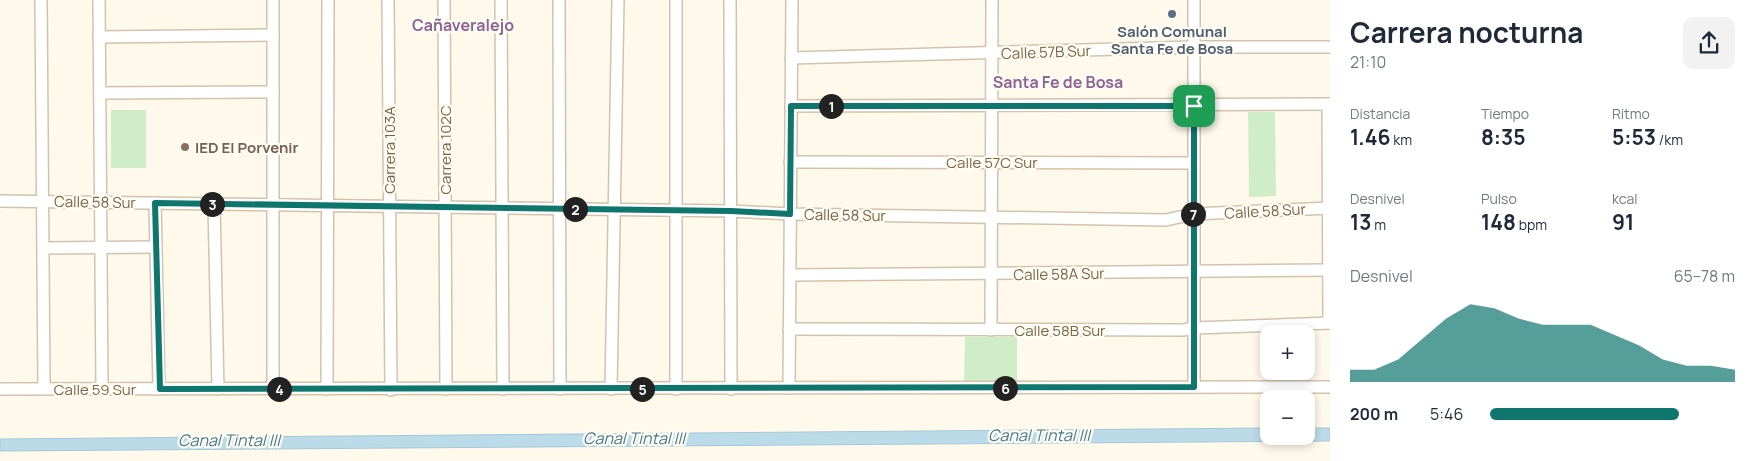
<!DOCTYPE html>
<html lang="es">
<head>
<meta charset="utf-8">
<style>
	body { margin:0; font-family:Manrope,sans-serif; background:#f2f2f3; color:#1f2937; height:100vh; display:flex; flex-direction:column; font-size:19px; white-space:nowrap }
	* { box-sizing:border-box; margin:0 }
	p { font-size:16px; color:#747a83 }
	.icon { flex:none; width:28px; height:28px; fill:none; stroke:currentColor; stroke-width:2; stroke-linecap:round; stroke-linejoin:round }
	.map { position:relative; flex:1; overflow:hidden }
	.details { display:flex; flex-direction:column; background:#fff; width:425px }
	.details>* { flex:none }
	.controls { position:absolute; left:1260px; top:325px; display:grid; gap:10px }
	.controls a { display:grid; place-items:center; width:55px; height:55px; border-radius:10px; background:#fff; box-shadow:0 2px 8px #0003; font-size:25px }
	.pin { position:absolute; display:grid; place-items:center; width:42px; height:42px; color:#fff; margin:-21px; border-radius:10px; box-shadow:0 2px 8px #0006 }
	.km { position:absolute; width:25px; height:25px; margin:-12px; border-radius:50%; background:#222; color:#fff; font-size:14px; line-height:25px; text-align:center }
	.round { display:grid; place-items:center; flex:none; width:52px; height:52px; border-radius:10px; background:#f2f2f3 }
	.summary { display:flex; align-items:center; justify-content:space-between; height:85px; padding:0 20px }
	h1 { font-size:28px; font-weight:700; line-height:38px }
	.stats { display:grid; grid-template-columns:repeat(3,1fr); gap:8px; height:85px; padding:5px 20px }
	.stats div { display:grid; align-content:center }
	.stats b { font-size:21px; font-weight:700 }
	.stats small { font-size:14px; font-weight:400 }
	.stats p { font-size:14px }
	.chart { height:140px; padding:10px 20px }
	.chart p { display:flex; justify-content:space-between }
	.chart svg { width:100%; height:90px; margin-top:5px; fill:#0f766e; opacity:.7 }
	ul { padding:0 20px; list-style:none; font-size:16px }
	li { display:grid; grid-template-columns:80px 60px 1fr; align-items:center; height:38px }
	li i { height:12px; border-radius:6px; background:#0f766e }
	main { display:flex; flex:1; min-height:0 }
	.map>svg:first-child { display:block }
	.green { fill:#cfedc6 }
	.water { fill:#bcdbe9; stroke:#a2c8db }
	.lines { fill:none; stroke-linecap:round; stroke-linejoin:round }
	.street-casing { stroke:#d2c3ae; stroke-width:14 }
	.street { stroke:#fff; stroke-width:11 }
	.route-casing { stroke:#fff; stroke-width:10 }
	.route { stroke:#0f766e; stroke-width:6 }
	.service-dot { fill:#5c6f8a; stroke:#fffcf1; stroke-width:2 }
	.education-dot { fill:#8d6e63; stroke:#fffcf1; stroke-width:2 }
	.labels { text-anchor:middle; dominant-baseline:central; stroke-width:4.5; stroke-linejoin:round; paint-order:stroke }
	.service-label { font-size:15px; font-weight:bold; fill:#4e5e75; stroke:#fffcf1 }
	.street-label { font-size:15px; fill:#7b644b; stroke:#fffcf1 }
	.education-label { font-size:15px; font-weight:bold; fill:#785e54; stroke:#fffcf1; text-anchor:start }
	.neighbourhood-label { font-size:16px; font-weight:bold; fill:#8e6396; stroke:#fffcf1 }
	.water-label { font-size:16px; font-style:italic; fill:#457a96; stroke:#fffcf1 }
</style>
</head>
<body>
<main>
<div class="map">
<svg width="1330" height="461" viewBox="0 0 1330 461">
	<rect width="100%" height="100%" fill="#fef9ea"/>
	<g class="green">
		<rect x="111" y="110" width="35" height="58"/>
		<polygon points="1248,112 1275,112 1276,196 1249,197"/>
		<polygon points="965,337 1017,337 1017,382 964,382"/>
	</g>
	<polygon class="water" points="1269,428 1269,436 1306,436 1306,428 1330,428 1330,441 0,451 0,439"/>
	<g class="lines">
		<defs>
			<g id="street">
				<polyline points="41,0 44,389"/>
				<polyline points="99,0 102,389"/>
				<polyline points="273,0 273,389"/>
				<polyline points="388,0 391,390"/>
				<polyline points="444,0 446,389"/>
				<polyline points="501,0 503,389"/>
				<polyline points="559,0 560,389"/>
				<polyline points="676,0 676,389"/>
				<polyline points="730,0 731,389"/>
				<polyline points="1194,0 1194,387"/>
				<polyline points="99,37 273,35"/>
				<polyline points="791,58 1194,47 1330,47"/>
				<polyline points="100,93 273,92"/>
				<polyline points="1328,104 1329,323"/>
				<polyline points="791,106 1330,104"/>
				<polyline points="790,162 1194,163"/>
				<polyline points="0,201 731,211 790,214 1166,220 1193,214 1330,208"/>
				<polyline points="155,203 159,389"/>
				<polyline points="214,204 218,389"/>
				<polyline points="43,248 156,247"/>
				<polyline points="790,275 1328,270"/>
				<polyline points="789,329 1183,330 1194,328 1330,323"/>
				<polyline points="991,330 992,0"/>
				<polyline points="789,388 792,0"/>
				<polyline points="0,389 1330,387"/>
				<polyline points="327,389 328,0"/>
				<polyline points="611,389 618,0"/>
			</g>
		</defs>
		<use href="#street" class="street-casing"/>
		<use href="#street" class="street"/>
	</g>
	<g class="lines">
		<defs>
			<polygon id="route" points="791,106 1194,106 1194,387 160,389 155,203 731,211 790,214"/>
		</defs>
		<use href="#route" class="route-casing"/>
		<use href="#route" class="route"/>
	</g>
	<circle class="service-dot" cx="1172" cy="14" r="5"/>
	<circle class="education-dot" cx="185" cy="147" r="5"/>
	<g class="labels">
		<g class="service-label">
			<text x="1172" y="31">Salón Comunal<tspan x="1172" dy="17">Santa Fe de Bosa</tspan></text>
		</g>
		<g class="street-label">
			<text transform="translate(1046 52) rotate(-2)">Calle 57B Sur</text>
			<text transform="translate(389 150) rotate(-90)">Carrera 103A</text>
			<text transform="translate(445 150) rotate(-90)">Carrera 102C</text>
			<text x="992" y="162">Calle 57C Sur</text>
			<text transform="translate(95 202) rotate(1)">Calle 58 Sur</text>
			<text transform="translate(1265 211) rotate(-3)">Calle 58 Sur</text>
			<text transform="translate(845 215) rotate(1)">Calle 58 Sur</text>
			<text transform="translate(1059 274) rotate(-1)">Calle 58A Sur</text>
			<text x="1060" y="330">Calle 58B Sur</text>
			<text x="95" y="389">Calle 59 Sur</text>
		</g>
		<g class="education-label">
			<text x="195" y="147">IED El Porvenir</text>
		</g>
		<g class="neighbourhood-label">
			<text x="463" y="25">Cañaveralejo</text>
			<text x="1058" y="82">Santa Fe de Bosa</text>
		</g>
		<g class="water-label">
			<text x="1039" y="435">Canal Tintal III</text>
			<text x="634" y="438">Canal Tintal III</text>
			<text x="229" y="440">Canal Tintal III</text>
		</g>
	</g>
</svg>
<div class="controls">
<a>+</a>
<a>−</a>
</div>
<div class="pin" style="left:1194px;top:106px;background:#1e9e55"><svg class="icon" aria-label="arrive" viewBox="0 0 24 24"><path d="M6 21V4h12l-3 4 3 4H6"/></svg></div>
<b class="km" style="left:831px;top:106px">1</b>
<b class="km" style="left:575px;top:209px">2</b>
<b class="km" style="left:212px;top:204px">3</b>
<b class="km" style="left:279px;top:389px">4</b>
<b class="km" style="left:642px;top:389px">5</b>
<b class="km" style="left:1005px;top:388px">6</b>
<b class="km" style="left:1193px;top:214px">7</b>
</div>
<section class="details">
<div class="summary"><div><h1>Carrera nocturna</h1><p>21:10</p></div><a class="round"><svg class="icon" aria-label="share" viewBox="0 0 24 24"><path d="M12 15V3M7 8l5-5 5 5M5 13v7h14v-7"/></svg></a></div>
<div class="stats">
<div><p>Distancia</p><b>1.46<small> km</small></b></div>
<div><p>Tiempo</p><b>8:35</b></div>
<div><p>Ritmo</p><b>5:53<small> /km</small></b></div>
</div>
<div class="stats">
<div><p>Desnivel</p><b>13<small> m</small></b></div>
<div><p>Pulso</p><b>148<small> bpm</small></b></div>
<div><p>kcal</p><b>91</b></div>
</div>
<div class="chart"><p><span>Desnivel</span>65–78 m</p>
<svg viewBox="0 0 160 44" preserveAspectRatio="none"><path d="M0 44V38L10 38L20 33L30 23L40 13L50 6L60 8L70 13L80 16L90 16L100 16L110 21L120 26L130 33L140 36L150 36L160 38V44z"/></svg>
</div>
<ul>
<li><b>200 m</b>5:46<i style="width:77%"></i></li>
</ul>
</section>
</main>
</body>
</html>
